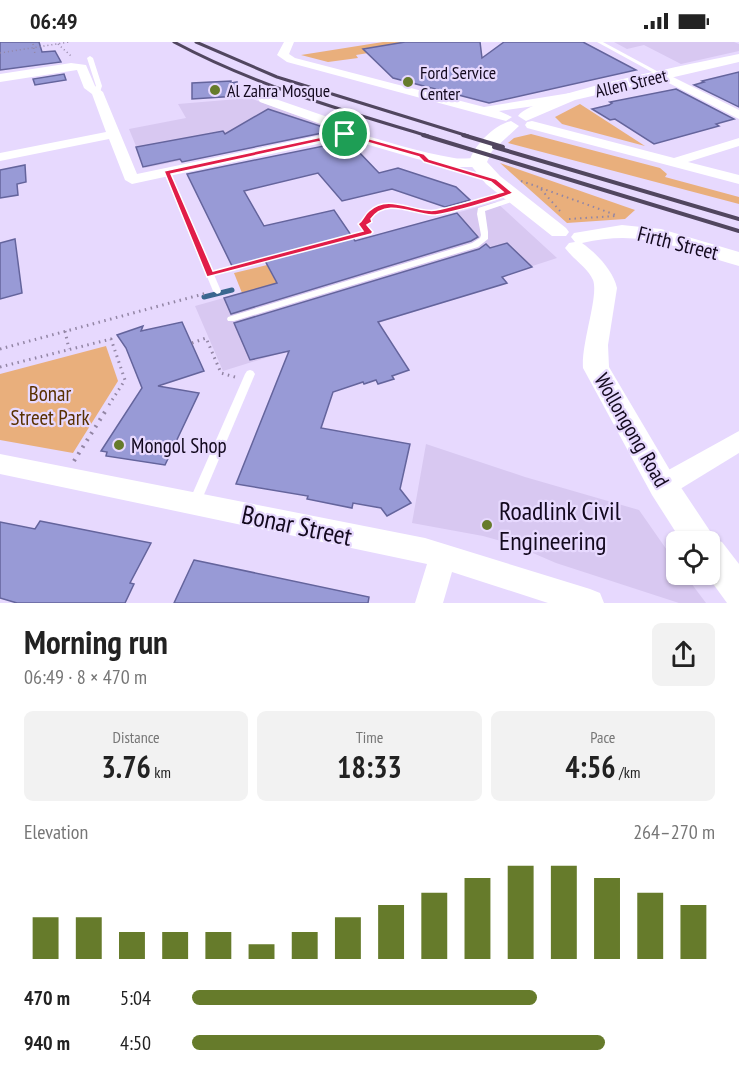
<!DOCTYPE html>
<html lang="en">
<head>
<meta charset="utf-8">
<style>
	body { margin:0; font-family:"PT Sans Narrow",sans-serif; background:#f2f2f2; color:#222; height:100vh; display:flex; flex-direction:column; font-size:22px; white-space:nowrap }
	* { box-sizing:border-box; margin:0 }
	p { font-size:20px; color:#767676 }
	.icon { flex:none; width:33px; height:33px; fill:none; stroke:currentColor; stroke-width:2; stroke-linecap:round; stroke-linejoin:round }
	.map { position:relative; height:561px; overflow:hidden }
	.sheet { display:flex; flex-direction:column; background:#fff; flex:1 }
	.sheet>* { flex:none }
	.tools { position:absolute; left:666px; top:489px; display:grid; gap:12px }
	.tools a { display:grid; place-items:center; width:54px; height:54px; border-radius:9px; background:#fff; box-shadow:0 2px 4px #0004; font-size:30px }
	.pin { position:absolute; display:grid; place-items:center; width:51px; height:51px; color:#fff; margin:-26px; border:3px solid #fff; border-radius:50%; box-shadow:0 2px 6px #0007 }
	.round { display:grid; place-items:center; flex:none; width:63px; height:63px; border-radius:9px; background:#f2f2f2 }
	.head { display:flex; align-items:center; justify-content:space-between; height:102px; padding:0 24px }
	h1 { font-size:33px; font-weight:700; line-height:45px }
	.metrics { display:grid; grid-template-columns:repeat(3,1fr); gap:9px; height:102px; padding:6px 24px }
	.metrics div { display:grid; align-content:center; border-radius:9px; background:#f2f2f2; text-align:center }
	.metrics b { font-size:30px; font-weight:700 }
	.metrics small { font-size:16px; font-weight:400 }
	.metrics p { font-size:16px }
	.chart { height:168px; padding:12px 24px }
	.chart p { display:flex; justify-content:space-between }
	.chart svg { width:100%; height:108px; margin-top:6px; stroke:#667b2b; stroke-width:6 }
	ul { padding:0 24px; list-style:none; font-size:20px }
	li { display:grid; grid-template-columns:96px 72px 1fr; align-items:center; height:45px }
	li i { height:15px; border-radius:8px; background:#667b2b }
	.status { display:flex; justify-content:space-between; align-items:center; height:42px; padding:0 30px; background:#fff; direction:ltr }
	.status svg { height:16px; fill:currentColor }
	.map>svg:first-child { display:block }
	.built { fill:#d8c8f1 }
	.green { fill:#e9af7c }
	.lines { fill:none; stroke-linecap:round; stroke-linejoin:round }
	.stream { stroke:#3a6790; stroke-width:5 }
	.building { fill:#989ad6; stroke:#64649c; stroke-width:1.5 }
	.path-far3 { stroke:#9386a5; stroke-width:1.5; stroke-dasharray:1 3; stroke-linecap:butt }
	.path-far2 { stroke:#9386a5; stroke-width:2; stroke-dasharray:1.5 4; stroke-linecap:butt }
	.path-far1 { stroke:#9386a5; stroke-width:3; stroke-dasharray:1.5 4.5; stroke-linecap:butt }
	.path { stroke:#9386a5; stroke-width:4; stroke-dasharray:2 6; stroke-linecap:butt }
	.service { fill:#fff; fill-rule:evenodd }
	.minor { fill:#fff; fill-rule:evenodd }
	.tertiary { fill:#fff; fill-rule:evenodd }
	.rail-far1 { stroke:#51465f; stroke-width:3 }
	.rail { stroke:#51465f; stroke-width:4 }
	.route { fill:#e11d48; stroke:#fff; stroke-width:1.5; fill-rule:evenodd }
	.poi-dot { fill:#667b2b; stroke:#e7d9fe; stroke-width:2 }
	.labels { text-anchor:middle; dominant-baseline:central; stroke-width:4.5; stroke-linejoin:round; paint-order:stroke }
	.far-poi-label { font-size:18px; fill:#13091e; stroke:#e7d9fe; text-anchor:start }
	.far-street-label { font-size:18px; fill:#13091e; stroke:#e7d9fe }
	.street-label { font-size:21px; fill:#13091e; stroke:#e7d9fe }
	.park-label { font-size:21px; fill:#583001; stroke:#e7d9fe }
	.poi-label { font-size:21px; fill:#13091e; stroke:#e7d9fe; text-anchor:start }
	.near-poi-label { font-size:26px; fill:#13091e; stroke:#e7d9fe; text-anchor:start }
	.near-street-label { font-size:26px; fill:#13091e; stroke:#e7d9fe }
</style>
</head>
<body>
<div class="status"><b>06:49</b><svg viewBox="0 0 49 12"><path d="M0 12V9h3v3zM5 12V6h3v6zM10 12V3h3v9zM15 12V0h3v12zM26 1h20v11H26zM47 4h2v5h-2z"/></svg></div>
<div class="map">
<svg width="739" height="561" viewBox="0 0 739 561">
	<rect width="100%" height="100%" fill="#e7d9fe"/>
	<g class="built">
		<polygon points="614,0 734,0 739,2 739,9 681,22 644,3 627,7"/>
		<polygon points="250,56 323,83 327,88 145,126 129,87 186,76 178,62"/>
		<polygon points="496,160 557,216 502,234 507,241 223,329 195,264 277,241 267,223"/>
		<polygon points="426,402 525,435 639,468 676,521 676,532 685,533 706,561 679,561 556,521 512,502 483,494 412,481"/>
	</g>
	<g class="green">
		<polygon points="383,0 436,0 356,13 358,16 328,20 301,13"/>
		<polygon points="580,62 645,104 562,82 555,75"/>
		<polygon points="531,92 660,126 667,132 665,135 739,155 739,162 508,101 514,96"/>
		<polygon points="500,121 635,168 625,177 567,181"/>
		<polygon points="267,223 277,241 242,251 234,231"/>
		<polygon points="106,304 118,339 73,411 0,398 0,332"/>
	</g>
	<g class="lines">
		<polyline class="stream" points="204,255 232,248"/>
	</g>
	<g class="building">
		<polygon points="0,0 39,0 42,10 55,9 61,20 0,28"/>
		<polygon points="405,0 480,0 482,16 504,0 583,0 636,28 489,61 393,36 363,7"/>
		<polygon points="739,30 739,65 694,43 704,40 702,39"/>
		<polygon points="64,32 66,38 35,43 33,37"/>
		<polygon points="231,39 231,41 237,40 238,54 192,57 192,41"/>
		<polygon points="676,47 734,77 716,82 719,84 654,102 615,77 610,78 592,67 609,63 612,61 610,60"/>
		<polygon points="268,67 323,85 322,91 182,120 180,117 143,125 136,105 223,89 225,92"/>
		<polygon points="343,100 346,104 355,106 379,131 398,126 456,145 470,158 445,165 392,147 342,159 318,131 244,149 264,184 334,168 355,199 457,171 478,195 471,199 231,272 224,256 277,241 264,217 233,226 187,132"/>
		<polygon points="25,123 26,140 17,142 18,153 0,156 0,128"/>
		<polygon points="15,197 22,251 0,257 0,201"/>
		<polygon points="507,201 532,225 502,235 507,241 378,280 409,328 392,334 394,337 378,342 376,338 364,342 363,340 333,350 321,386 410,402 400,447 411,461 387,474 381,466 353,461 352,466 307,457 308,454 236,442 289,309 250,318 234,281 479,207 486,202 490,206"/>
		<polygon points="182,280 204,329 158,344 199,351 165,423 106,414 107,410 101,409 142,346 126,306 117,293 143,284 141,289"/>
		<polygon points="40,479 151,501 130,541 134,542 125,561 17,561 0,556 0,480 35,487"/>
		<polygon points="194,518 369,555 368,561 174,561"/>
	</g>
	<g class="lines">
		<g class="path-far3">
			<polyline points="33,2 35,12"/>
			<polyline points="58,2 71,14"/>
			<polyline points="0,11 69,0"/>
		</g>
		<g class="path-far2">
			<polyline points="521,139 539,145 560,169"/>
			<polyline points="541,146 616,173"/>
			<polyline points="569,177 616,174"/>
			<path d="M281 214 368 190 362 182 368 180 367 177C388 150 411 173 437 171 450 170 462 164 474 161"/>
		</g>
		<g class="path-far1">
			<polyline points="220,230 286,212"/>
			<polyline points="65,289 69,307"/>
			<polyline points="192,301 206,296 221,331 235,335"/>
			<polyline points="0,307 207,251"/>
			<polyline points="0,325 111,297 125,338 107,366"/>
		</g>
		<polyline class="path" points="74,419 108,365"/>
		<g class="service">
			<polygon points="597,0 603,0 666,34 661,35"/>
			<polygon points="90,14 93,16 102,44 100,50 97,52 94,50 96,44 87,16"/>
			<polygon points="167,128 170,130 221,249 220,251 217,252 213,249 164,130"/>
			<polygon points="513,155 516,155 520,157 485,169 488,190 488,197 478,205 234,279 228,279 227,277 228,275 472,201 480,196 481,193 477,172 478,166"/>
			<polygon points="250,328 253,329 255,332 200,462 198,466 194,467 190,466 188,462 245,332 247,329"/>
		</g>
		<g class="minor">
			<polygon points="284,0 294,0 289,12 295,16 484,65 570,51 576,55 570,59 499,69 512,75 506,79 287,20 277,13"/>
			<path d="M71 21 86 23 95 44 103 50 137 132 336 90 332 86 260 60 258 57 260 54 264 53 342 80 350 89C384 99 419 110 454 116 464 118 478 113 485 121L478 125H457L417 117 345 96 132 142 125 138 109 97 0 119V111L106 90 92 52 84 46 77 28 0 40V32Z"/>
			<polygon points="663,30 739,68 739,77 659,36 659,32"/>
			<polygon points="532,79 674,116 739,96 739,104 688,120 739,133 739,142 527,86 525,83 527,80"/>
			<polygon points="739,389 739,411 672,452 663,455 654,452 651,444 654,436"/>
			<polygon points="0,412 425,496 590,547 600,551 604,561 548,561 452,530 443,561 415,561 427,522 0,432"/>
		</g>
		<g class="tertiary">
			<path d="M739 12V20L575 58 526 79 518 74C535 51 702 20 739 12Z"/>
			<path d="M511 79 519 84 492 109 487 120 500 134 566 186 569 190 566 194H552L486 142 469 121C473 104 494 83 511 79Z"/>
			<path d="M622 183 661 187 739 210V224C680 208 646 186 582 201 596 211 613 228 617 246L608 303 609 325 674 435 716 498 722 500 739 522V561H727L706 532H710V500H682L652 453 583 326C581 301 599 254 593 238 588 226 573 217 565 206L569 201 575 200 571 195 574 191Z"/>
		</g>
		<g class="rail-far1">
			<path d="M174 0C254 43 341 68 428 94"/>
			<polyline points="196,0 277,35 468,94"/>
		</g>
		<g class="rail">
			<polyline points="423,93 739,189"/>
			<polyline points="463,93 503,105"/>
			<polyline points="494,105 739,177"/>
		</g>
	</g>
	<path class="route" d="M345 90 424 112 429 117 496 137 513 151C504 156 442 174 432 173 412 172 386 156 371 177L372 180 367 183 373 190 371 192 207 235 164 129ZM345 94 419 115 424 120 491 140 503 150C481 156 458 164 436 168 415 172 389 150 369 169 363 174 364 178 358 182L363 189 213 229 171 132Z"/>
	<g class="poi-dot">
		<circle cx="408" cy="40" r="6"/>
		<circle cx="215" cy="48" r="6"/>
		<circle cx="119" cy="403" r="6"/>
		<circle cx="487" cy="483" r="6"/>
	</g>
	<g class="labels">
		<g class="far-poi-label">
			<text x="420" y="30">Ford Service<tspan x="420" dy="21">Center</tspan></text>
			<text x="227" y="48">Al Zahra Mosque</text>
		</g>
		<g class="far-street-label">
			<text transform="translate(631 41) rotate(-13)">Allen Street</text>
		</g>
		<g class="street-label">
			<text transform="translate(678 201) rotate(14)">Firth Street</text>
			<text transform="translate(632 388) rotate(60)">Wollongong Road</text>
		</g>
		<g class="park-label">
			<text x="50" y="351">Bonar<tspan x="50" dy="24">Street Park</tspan></text>
		</g>
		<g class="poi-label">
			<text x="131" y="403">Mongol Shop</text>
		</g>
		<g class="near-poi-label">
			<text x="499" y="468">Roadlink Civil<tspan x="499" dy="30">Engineering</tspan></text>
		</g>
		<g class="near-street-label">
			<text transform="translate(297 483) rotate(12)">Bonar Street</text>
		</g>
	</g>
</svg>
<div class="tools">
<a><svg class="icon" aria-label="locate" viewBox="0 0 24 24"><circle cx="12" cy="12" r="6"/><path d="M12 2v4M12 18v4M2 12h4M18 12h4"/></svg></a>
</div>
<div class="pin" style="left:345px;top:92px;background:#1e9e55"><svg class="icon" aria-label="arrive" viewBox="0 0 24 24"><path d="M6 21V4h12l-3 4 3 4H6"/></svg></div>
</div>
<section class="sheet">
<div class="head"><div><h1>Morning run</h1><p>06:49 · 8 × 470 m</p></div><a class="round"><svg class="icon" aria-label="share" viewBox="0 0 24 24"><path d="M12 15V3M7 8l5-5 5 5M5 13v7h14v-7"/></svg></a></div>
<div class="metrics">
<div><p>Distance</p><b>3.76<small> km</small></b></div>
<div><p>Time</p><b>18:33</b></div>
<div><p>Pace</p><b>4:56<small> /km</small></b></div>
</div>
<div class="chart"><p><span>Elevation</span>264–270 m</p>
<svg viewBox="0 0 160 44" preserveAspectRatio="none"><path d="M5 44V27M15 44V27M25 44V33M35 44V33M45 44V33M55 44V38M65 44V33M75 44V27M85 44V22M95 44V17M105 44V11M115 44V6M125 44V6M135 44V11M145 44V17M155 44V22"/></svg>
</div>
<ul>
<li><b>470 m</b>5:04<i style="width:66%"></i></li>
<li><b>940 m</b>4:50<i style="width:79%"></i></li>
</ul>
</section>
</body>
</html>
